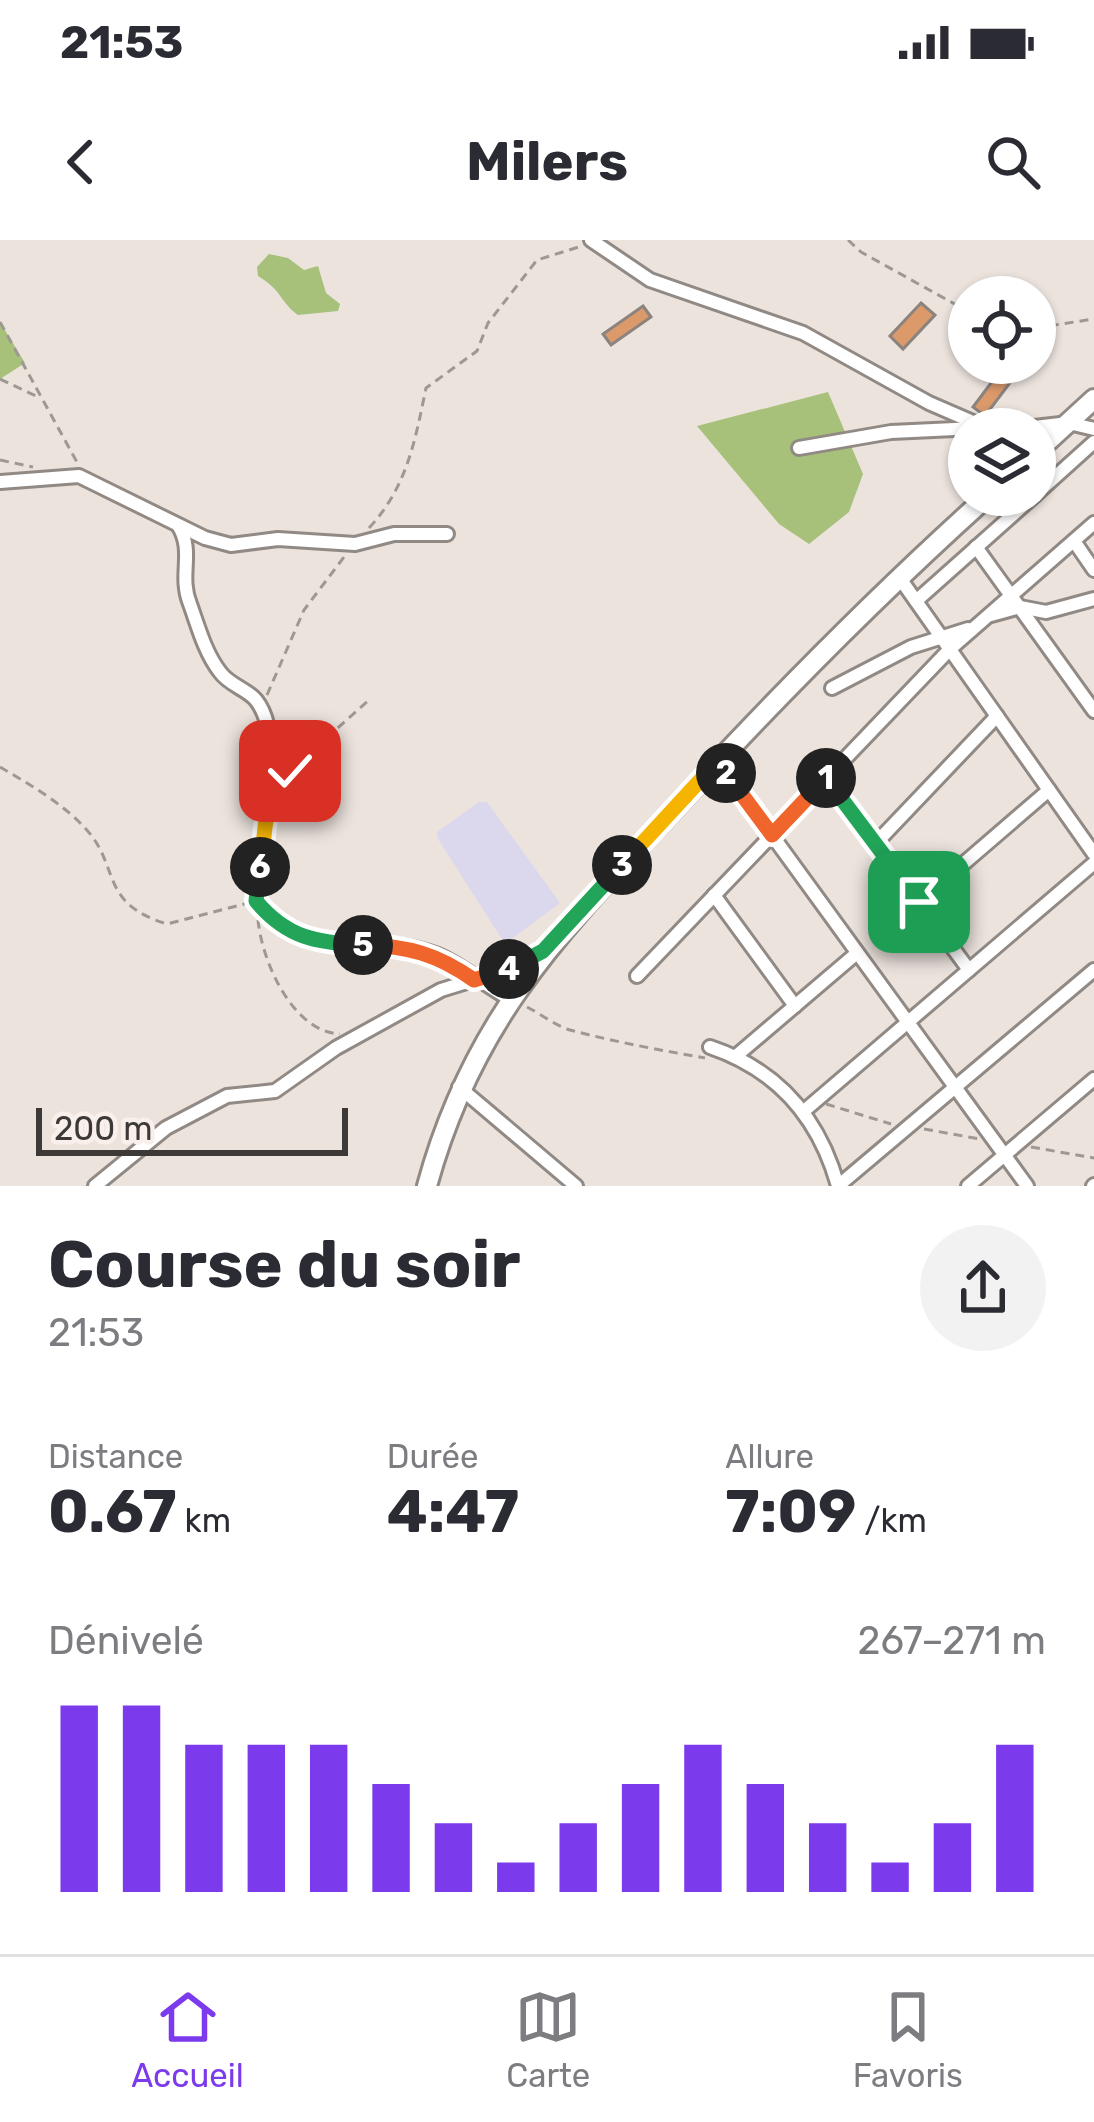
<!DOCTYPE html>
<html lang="fr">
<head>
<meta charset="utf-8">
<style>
	body { margin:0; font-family:Rubik,sans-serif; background:#f2f2f3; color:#2b2b33; height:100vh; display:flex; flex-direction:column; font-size:45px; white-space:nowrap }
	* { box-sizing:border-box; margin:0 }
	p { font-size:39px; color:#7c7c81 }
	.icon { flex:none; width:66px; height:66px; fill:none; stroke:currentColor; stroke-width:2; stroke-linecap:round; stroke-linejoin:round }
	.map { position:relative; height:946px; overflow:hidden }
	.drawer { display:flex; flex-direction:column; background:#fff; flex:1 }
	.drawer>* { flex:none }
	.controls { position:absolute; left:948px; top:36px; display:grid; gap:24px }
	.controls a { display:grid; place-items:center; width:108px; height:108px; border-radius:50%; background:#fff; box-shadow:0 3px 9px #0004; font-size:60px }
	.scale { position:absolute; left:36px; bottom:30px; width:312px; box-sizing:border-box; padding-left:12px; border:6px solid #3c3937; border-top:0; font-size:33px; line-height:42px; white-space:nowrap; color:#3c3937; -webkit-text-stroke:9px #f9f0eb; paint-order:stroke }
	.pin { position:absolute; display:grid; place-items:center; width:102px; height:102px; color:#fff; margin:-51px; border-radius:24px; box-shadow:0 6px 18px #0006 }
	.km { position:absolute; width:60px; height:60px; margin:-30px; border-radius:50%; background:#222; color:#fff; font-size:33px; line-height:60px; text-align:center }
	.round { display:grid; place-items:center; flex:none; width:126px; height:126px; border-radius:63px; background:#f2f2f3 }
	.overview { display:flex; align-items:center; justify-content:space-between; height:204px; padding:0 48px }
	h1 { font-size:66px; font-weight:700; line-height:90px }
	.figures { display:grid; grid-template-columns:repeat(3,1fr); gap:18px; height:204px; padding:12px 48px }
	.figures div { display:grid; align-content:center }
	.figures b { font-size:60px; font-weight:700 }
	.figures small { font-size:33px; font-weight:400 }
	.figures p { font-size:33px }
	.chart { height:336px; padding:24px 48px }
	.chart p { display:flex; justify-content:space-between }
	.chart svg { width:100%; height:216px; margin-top:12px; stroke:#7c3aed; stroke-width:6 }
	.status { display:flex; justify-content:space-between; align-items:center; height:84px; padding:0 60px; background:#fff; direction:ltr }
	.status svg { height:33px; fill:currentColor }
	header { display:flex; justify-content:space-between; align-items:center; height:156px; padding:0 48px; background:#fff; font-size:54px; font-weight:700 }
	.tabs { display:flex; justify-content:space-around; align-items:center; height:168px; border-top:3px solid #e1e1e2; background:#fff; font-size:33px; color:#7c7c81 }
	.tabs a { display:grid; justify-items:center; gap:6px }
	.tabs .on { color:#7c3aed }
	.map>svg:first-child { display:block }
	.industrial { fill:#dbd8ee }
	.green { fill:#a7c17a }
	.building { fill:#dc9a6b; stroke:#8b837e; stroke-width:3 }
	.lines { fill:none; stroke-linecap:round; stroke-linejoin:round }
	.street-casing { stroke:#918984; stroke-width:18 }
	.secondary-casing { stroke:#918984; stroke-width:24 }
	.path { stroke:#9e9893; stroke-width:3; stroke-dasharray:9 6; stroke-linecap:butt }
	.street { stroke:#fff; stroke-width:12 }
	.secondary { stroke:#fff; stroke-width:18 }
	.split-1-casing { stroke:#fff; stroke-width:24 }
	.split-2-casing { stroke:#fff; stroke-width:24 }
	.split-3-casing { stroke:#fff; stroke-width:24 }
	.split-4-casing { stroke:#fff; stroke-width:24 }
	.split-5-casing { stroke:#fff; stroke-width:24 }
	.split-6-casing { stroke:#fff; stroke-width:24 }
	.split-7-casing { stroke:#fff; stroke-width:24 }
	.split-1 { stroke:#22a559; stroke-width:15 }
	.split-2 { stroke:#f0652b; stroke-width:15 }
	.split-3 { stroke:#f5b400; stroke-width:15 }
	.split-4 { stroke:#22a559; stroke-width:15 }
	.split-5 { stroke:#f0652b; stroke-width:15 }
	.split-6 { stroke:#22a559; stroke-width:15 }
	.split-7 { stroke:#f5b400; stroke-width:15 }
</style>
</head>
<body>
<div class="status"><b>21:53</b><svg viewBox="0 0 49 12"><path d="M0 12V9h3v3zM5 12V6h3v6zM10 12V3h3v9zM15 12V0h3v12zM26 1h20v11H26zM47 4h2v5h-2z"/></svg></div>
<header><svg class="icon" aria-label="back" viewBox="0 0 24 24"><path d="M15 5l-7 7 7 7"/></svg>Milers<svg class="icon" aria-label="search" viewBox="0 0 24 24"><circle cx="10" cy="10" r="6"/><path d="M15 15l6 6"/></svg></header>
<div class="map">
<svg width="1094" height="946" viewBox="0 0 1094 946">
	<rect width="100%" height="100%" fill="#ece3dd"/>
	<polygon class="industrial" points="479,562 487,562 560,663 505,704 438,599 437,592"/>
	<g class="green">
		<path d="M269 14 288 18 304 30 318 26 326 53 340 64 338 71 298 75C279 61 283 51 258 36L257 27Z"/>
		<polygon points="0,82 25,123 0,139"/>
		<polygon points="828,152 863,234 849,272 809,304 779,284 697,186"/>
	</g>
	<g class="building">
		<polygon points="921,63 935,75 903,109 890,96"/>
		<polygon points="643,66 651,77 611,105 603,94"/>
		<polygon points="1003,127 1015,136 985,176 973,167"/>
	</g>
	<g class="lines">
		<defs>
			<g id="street">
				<polyline points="591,0 650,40 803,93 929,163 989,189"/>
				<polyline points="1017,189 1069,183 1094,189"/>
				<polyline points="799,208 891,192 976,188"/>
				<polyline points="0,242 79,236 205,298 231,305 278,299 355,304 394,294 447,294"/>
				<polyline points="1035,255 1094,202"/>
				<path d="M178 285C195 312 178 334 190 364 198 386 205 413 220 432 229 445 247 449 256 460 288 500 262 613 256 661 314 728 368 688 438 715 462 725 486 746 510 759"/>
				<polyline points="1074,301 1094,330"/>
				<polyline points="976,307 1094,471"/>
				<polyline points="899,337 1094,614"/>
				<polyline points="916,361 1035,255"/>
				<polyline points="991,375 1020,367 1046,372 1094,359"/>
				<polyline points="832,448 911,407 968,389"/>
				<polyline points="718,521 1027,946"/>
				<polyline points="827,537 969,730"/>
				<polyline points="876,603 997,476"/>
				<polyline points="714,655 795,766"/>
				<polyline points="919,662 1049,550"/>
				<polyline points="637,736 950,409 1094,283"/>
				<path d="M710 807C778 830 819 878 838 946L1094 730"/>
				<polyline points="736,816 857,713"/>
				<polyline points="459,847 576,946"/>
				<polyline points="804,871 1094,623"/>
				<polyline points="95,946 166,888 227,856 275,851 336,808 441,750 512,728 542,712"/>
				<polyline points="968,946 1094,839"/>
				<polyline points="1093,946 1094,945"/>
			</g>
			<g id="secondary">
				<polyline points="1035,213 1094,159"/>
				<path d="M427 946C474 773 568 684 685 557 782 452 882 351 989 255"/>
			</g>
		</defs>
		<use href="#street" class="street-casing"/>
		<use href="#secondary" class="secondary-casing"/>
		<g class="path">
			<polyline points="848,0 861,12 969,72"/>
			<polyline points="0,82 78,224"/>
			<polyline points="1035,88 1094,79"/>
			<polyline points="0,139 36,156"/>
			<polyline points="0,220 33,227"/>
			<path d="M369 288C407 247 415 201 426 148L477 111 488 83 537 20 582 6"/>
			<polyline points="267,455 304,370 347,313"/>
			<path d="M0 527C29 544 62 563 85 588 121 626 98 663 167 684L248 663"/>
			<polyline points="282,538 370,459"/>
			<path d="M258 680C262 722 293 792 340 794"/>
			<path d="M527 767C541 774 556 786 570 790 615 802 660 810 705 818"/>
			<polyline points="826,864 891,884"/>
			<polyline points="924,889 980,899"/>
			<polyline points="1031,907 1094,918"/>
		</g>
		<use href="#street" class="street"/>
		<use href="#secondary" class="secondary"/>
	</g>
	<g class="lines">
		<defs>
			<polyline id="split-1" points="826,538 919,662"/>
			<polyline id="split-2" points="726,533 772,595 826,538"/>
			<polyline id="split-3" points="622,625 718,521 726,533"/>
			<polyline id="split-4" points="509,729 543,711 622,625"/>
			<path id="split-5" d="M363 705C408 706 437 714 474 740L509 729"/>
			<path id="split-6" d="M260 627 256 661C287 698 317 703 363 705"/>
			<path id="split-7" d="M260 627C267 592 261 555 290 531"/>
		</defs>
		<use href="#split-1" class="split-1-casing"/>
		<use href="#split-2" class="split-2-casing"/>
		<use href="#split-3" class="split-3-casing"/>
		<use href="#split-4" class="split-4-casing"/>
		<use href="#split-5" class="split-5-casing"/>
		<use href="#split-6" class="split-6-casing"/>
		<use href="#split-7" class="split-7-casing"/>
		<use href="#split-1" class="split-1"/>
		<use href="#split-2" class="split-2"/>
		<use href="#split-3" class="split-3"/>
		<use href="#split-4" class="split-4"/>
		<use href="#split-5" class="split-5"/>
		<use href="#split-6" class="split-6"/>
		<use href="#split-7" class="split-7"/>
	</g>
</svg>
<div class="controls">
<a><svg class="icon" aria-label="locate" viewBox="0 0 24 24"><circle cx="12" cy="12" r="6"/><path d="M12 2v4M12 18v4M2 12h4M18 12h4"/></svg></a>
<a><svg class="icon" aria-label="layers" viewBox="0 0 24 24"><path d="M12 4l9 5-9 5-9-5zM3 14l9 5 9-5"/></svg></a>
</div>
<div class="scale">200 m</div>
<div class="pin" style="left:919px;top:662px;background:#1e9e55"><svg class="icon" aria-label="arrive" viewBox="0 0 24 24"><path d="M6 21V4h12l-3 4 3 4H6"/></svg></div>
<div class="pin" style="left:290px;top:531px;background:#d93025"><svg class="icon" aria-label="check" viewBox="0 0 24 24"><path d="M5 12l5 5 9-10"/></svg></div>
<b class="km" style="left:826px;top:538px">1</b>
<b class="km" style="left:726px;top:533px">2</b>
<b class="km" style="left:622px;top:625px">3</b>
<b class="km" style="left:509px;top:729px">4</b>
<b class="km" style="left:363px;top:705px">5</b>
<b class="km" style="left:260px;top:627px">6</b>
</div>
<section class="drawer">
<div class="overview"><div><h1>Course du soir</h1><p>21:53</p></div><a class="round"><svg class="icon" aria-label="share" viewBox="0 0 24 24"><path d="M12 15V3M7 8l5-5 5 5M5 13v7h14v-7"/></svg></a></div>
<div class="figures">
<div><p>Distance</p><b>0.67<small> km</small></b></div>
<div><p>Durée</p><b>4:47</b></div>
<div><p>Allure</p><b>7:09<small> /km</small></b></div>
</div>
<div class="chart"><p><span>Dénivelé</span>267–271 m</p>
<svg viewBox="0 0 160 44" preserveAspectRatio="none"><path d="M5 44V6M15 44V6M25 44V14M35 44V14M45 44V14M55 44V22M65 44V30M75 44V38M85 44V30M95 44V22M105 44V14M115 44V22M125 44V30M135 44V38M145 44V30M155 44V14"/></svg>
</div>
</section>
<nav class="tabs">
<a class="on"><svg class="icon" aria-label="home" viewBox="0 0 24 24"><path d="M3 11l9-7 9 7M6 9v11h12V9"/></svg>Accueil</a>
<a><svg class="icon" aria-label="map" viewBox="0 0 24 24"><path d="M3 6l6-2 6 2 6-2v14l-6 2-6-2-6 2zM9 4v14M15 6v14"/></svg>Carte</a>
<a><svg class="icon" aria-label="saved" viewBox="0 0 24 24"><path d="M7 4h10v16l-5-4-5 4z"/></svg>Favoris</a>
</nav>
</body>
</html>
